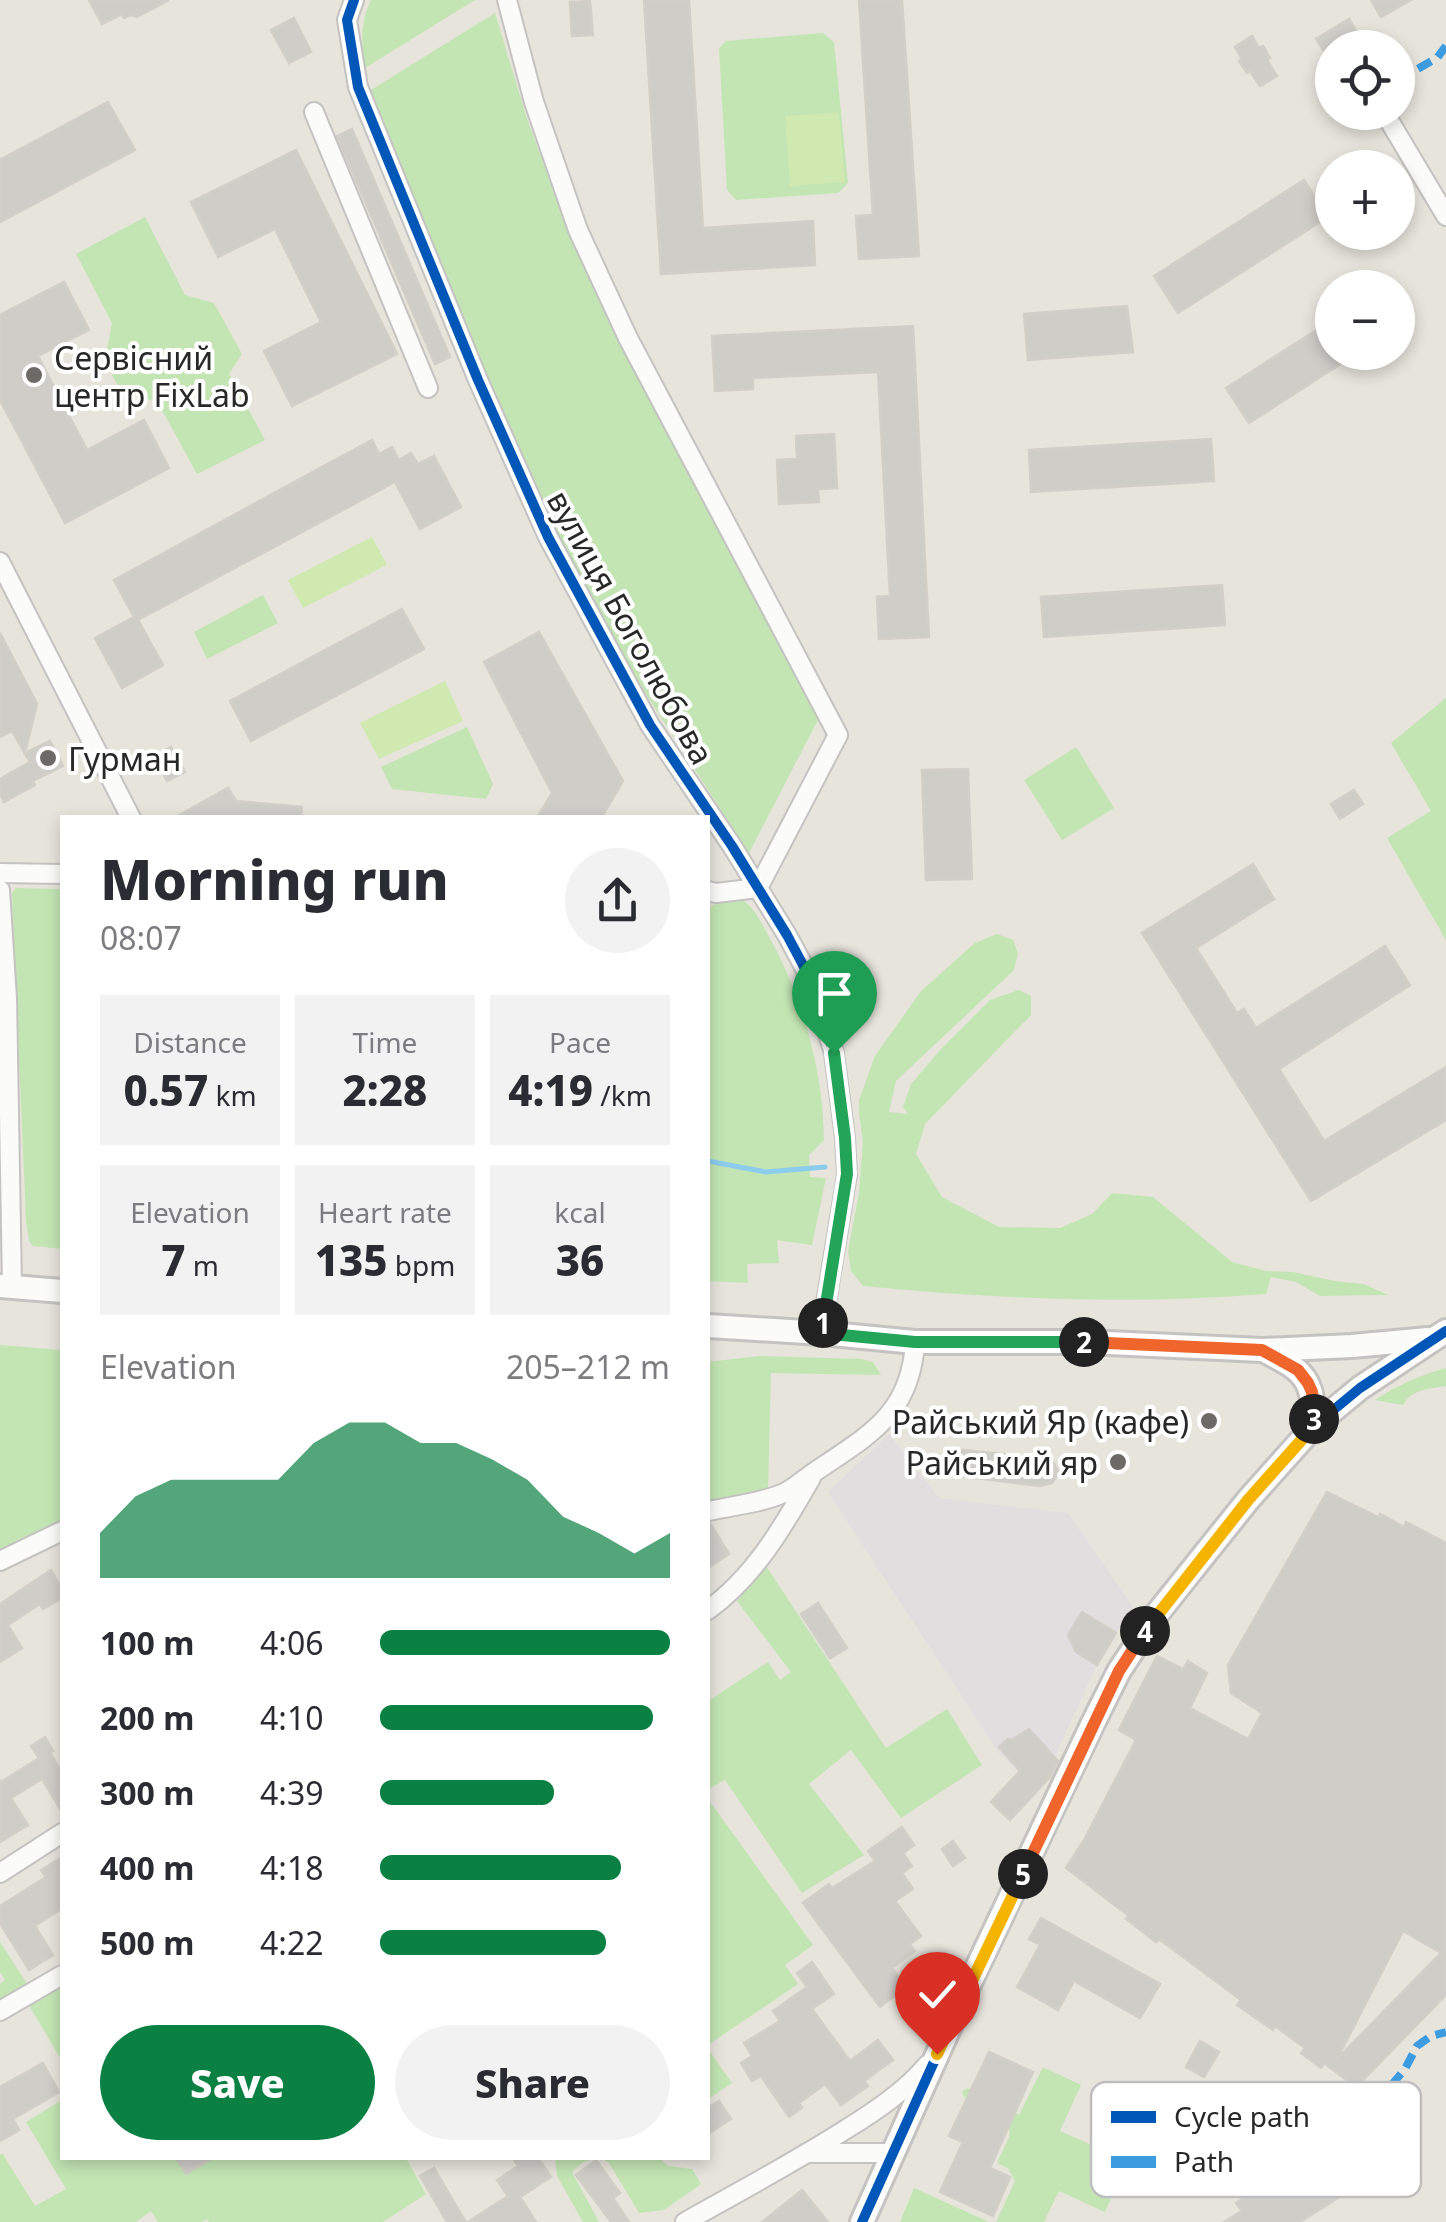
<!DOCTYPE html>
<html lang="en">
<head>
<meta charset="utf-8">
<style>
	body { margin:0; font-family:"Noto Sans",sans-serif; background:#f2f2f3; color:#2b2b33; height:100vh; display:flex; flex-direction:column; font-size:38px; white-space:nowrap }
	* { box-sizing:border-box; margin:0 }
	p { font-size:32px; color:#7c7c81 }
	.icon { flex:none; width:55px; height:55px; fill:none; stroke:currentColor; stroke-width:2; stroke-linecap:round; stroke-linejoin:round }
	.map { position:relative; flex:1; overflow:hidden }
	.details { position:absolute; left:60px; top:815px; width:650px; height:1345px; display:flex; flex-direction:column; background:#fff; border-radius:0px; box-shadow:0 5px 15px #0003 }
	.details>* { flex:none }
	.tools { position:absolute; left:1315px; top:30px; display:grid; gap:20px }
	.tools a { display:grid; place-items:center; width:100px; height:100px; border-radius:50%; background:#fff; box-shadow:0 5px 15px #0003; font-size:50px }
	.pin { position:absolute; display:grid; place-items:center; width:85px; height:85px; color:#fff; margin:-102px -42px; border-radius:50% 50% 50% 0; rotate:-45deg; box-shadow:0 0 10px #0007 }
	.pin .icon { rotate:45deg }
	.km { position:absolute; width:50px; height:50px; margin:-25px; border-radius:50%; background:#222; color:#fff; font-size:28px; line-height:50px; text-align:center }
	.round { display:grid; place-items:center; flex:none; width:105px; height:105px; border-radius:52px; background:#f2f2f3 }
	.head { display:flex; align-items:center; justify-content:space-between; height:170px; padding:0 40px }
	h1 { font-size:55px; font-weight:800; line-height:75px }
	.metrics { display:grid; grid-template-columns:repeat(3,1fr); gap:15px; height:170px; padding:10px 40px }
	.metrics div { display:grid; align-content:center; border-radius:0px; background:#f2f2f3; text-align:center }
	.metrics b { font-size:42px; font-weight:800 }
	.metrics small { font-size:28px; font-weight:400 }
	.metrics p { font-size:28px }
	.chart { height:280px; padding:20px 40px }
	.chart p { display:flex; justify-content:space-between }
	.chart svg { width:100%; height:180px; margin-top:10px; fill:#0b8043; opacity:.7 }
	.button { display:flex; gap:20px; margin-top:auto; padding:20px 40px }
	.button a { flex:1; height:115px; border-radius:60px; background:#0b8043; color:#fff; font-size:40px; font-weight:800; line-height:115px; text-align:center }
	.button a+a { background:#f2f2f3; color:#2b2b33 }
	ul { padding:0 40px; list-style:none; font-size:32px }
	li { display:grid; grid-template-columns:160px 120px 1fr; align-items:center; height:75px }
	li i { height:25px; border-radius:12px; background:#0b8043 }
	.map>svg:first-child { display:block }
	.industrial { fill:#e2dee0 }
	.green { fill:#c3e5b3 }
	.pitch { fill:#cfe9b0 }
	.lines { fill:none; stroke-linecap:round; stroke-linejoin:round }
	.stream { stroke:#8ccced; stroke-width:5 }
	.building { fill:#cfcdc8; stroke:#d2cfc8; stroke-width:2.5; fill-rule:evenodd }
	.street-casing { stroke:#c4c3c2; stroke-width:22 }
	.secondary-casing { stroke:#c4c3c2; stroke-width:28 }
	.street { stroke:#fbfbfa; stroke-width:18 }
	.secondary { stroke:#fbfbfa; stroke-width:22 }
	.quiet { stroke:#3d9ce0; stroke-width:8; stroke-dasharray:15 8; stroke-linecap:butt }
	.cycleway-casing { stroke:#fff; stroke-width:16 }
	.cycleway { stroke:#0057b8; stroke-width:10 }
	.split-1-casing { stroke:#fff; stroke-width:20 }
	.split-2-casing { stroke:#fff; stroke-width:20 }
	.split-3-casing { stroke:#fff; stroke-width:20 }
	.split-4-casing { stroke:#fff; stroke-width:20 }
	.split-5-casing { stroke:#fff; stroke-width:20 }
	.split-6-casing { stroke:#fff; stroke-width:20 }
	.split-1 { stroke:#22a559; stroke-width:12 }
	.split-2 { stroke:#22a559; stroke-width:12 }
	.split-3 { stroke:#f0652b; stroke-width:12 }
	.split-4 { stroke:#f5b400; stroke-width:12 }
	.split-5 { stroke:#f0652b; stroke-width:12 }
	.split-6 { stroke:#f5b400; stroke-width:12 }
	.poi-dot { fill:#6b6a67; stroke:#fff; stroke-width:4 }
	.labels { text-anchor:middle; dominant-baseline:central; stroke-width:8; stroke-linejoin:round; paint-order:stroke }
	.poi-label { font-size:32px; fill:#282828; stroke:#fff; text-anchor:start }
	.street-label { font-size:32px; fill:#282828; stroke:#fff }
	.key { fill:#fff; stroke:#bebebe; stroke-width:2.5 }
	.key-label { font-size:28px; fill:#282828 }
</style>
</head>
<body>
<div class="map">
<svg width="1446" height="2222" viewBox="0 0 1446 2222">
	<rect width="100%" height="100%" fill="#e7e4dc"/>
	<polygon class="industrial" points="889,1434 939,1498 1068,1513 1133,1607 1100,1658 1039,1791 999,1753 828,1492"/>
	<g class="green">
		<path d="M371 0H475L365 68C361 43 360 23 371 0Z"/>
		<polygon points="495,13 527,119 569,231 636,372 820,716 749,853 640,685 557,532 468,331 371,90"/>
		<polygon points="823,33 834,42 848,183 838,193 736,200 727,190 719,48 726,41"/>
		<polygon points="145,217 185,295 214,303 242,354 229,374 265,440 197,474 157,401 123,395 105,362 112,323 76,254"/>
		<polygon points="263,595 278,623 207,659 194,632"/>
		<polygon points="1446,698 1446,940 1387,838 1431,811 1391,743"/>
		<polygon points="467,727 493,784 486,799 392,789 381,767"/>
		<polygon points="1076,747 1114,808 1062,840 1024,780"/>
		<polygon points="16,888 62,889 62,1249 33,1246 29,1241 26,1221 12,893"/>
		<path d="M739 898C754 906 759 919 767 933 802 995 823 1068 824 1140L809 1155 810 1177 826 1178 812 1245 777 1240 779 1263 747 1264 748 1283 708 1281V908L722 900Z"/>
		<path d="M997 934 1013 940 1018 954 1014 970 896 1081 889 1112 908 1114 903 1107 911 1084 942 1048 990 1000 1019 990 1031 996V1015L925 1124 916 1154 942 1197 999 1227 1060 1228 1092 1214 1112 1193 1153 1197 1232 1262 1266 1271 1293 1272 1335 1281 1364 1284 1388 1295 1320 1296 1296 1282 1271 1277 1266 1294C1132 1305 996 1299 863 1286L851 1271 848 1251 859 1193 863 1142 859 1113V1100L875 1056 921 991 975 943Z"/>
		<polygon points="0,1345 62,1350 62,1522 0,1552"/>
		<polygon points="759,1356 861,1359 873,1362 881,1375 771,1373 768,1488 708,1501 708,1362"/>
		<path d="M1446 1368V1386C1429 1389 1412 1389 1403 1405L1375 1400C1397 1385 1421 1375 1446 1368Z"/>
		<polygon points="766,1566 886,1748 947,1709 982,1765 901,1818 851,1750 809,1784 864,1855 802,1893 725,1780 708,1789 708,1701 768,1662 780,1680 791,1672 737,1601"/>
		<polygon points="708,1799 813,1945 785,1965 798,1984 708,2045"/>
		<polygon points="0,1942 28,1985 0,2001 0,1984 5,1980 0,1972"/>
		<polygon points="62,1983 62,2061 27,2002"/>
		<polygon points="708,2049 732,2083 708,2099"/>
		<polygon points="1043,2067 1081,2085 1060,2131 1128,2161 1105,2212 1059,2191 1044,2222 996,2222 1015,2181 1008,2168 997,2163 1009,2137 1010,2123 967,2102 962,2092 967,2088 1019,2115"/>
		<polygon points="62,2100 62,2158 406,2158 426,2194 383,2222 209,2222 207,2219 202,2222 158,2222 151,2211 136,2222 0,2222 0,2155 2,2153 35,2206 66,2189 26,2122"/>
		<polygon points="555,2158 597,2158 583,2162 572,2172 599,2222 583,2222 557,2176"/>
		<polygon points="601,2158 660,2158 668,2166 692,2169 701,2184 664,2210 639,2213 609,2163"/>
		<polygon points="914,2188 989,2222 900,2222"/>
	</g>
	<g class="pitch">
		<polygon points="839,112 845,182 790,186 785,116"/>
		<polygon points="372,537 387,565 303,608 288,580"/>
		<polygon points="445,681 463,721 379,759 360,723"/>
	</g>
	<g class="lines">
		<polyline class="stream" points="708,1161 766,1172 825,1167"/>
	</g>
	<g class="building">
		<polygon points="89,0 169,0 137,17 131,15 124,18 122,14 102,24"/>
		<polygon points="644,0 689,0 703,228 813,221 815,265 661,274"/>
		<polygon points="859,0 902,0 919,256 859,259 856,216 873,215"/>
		<polygon points="1371,0 1411,0 1381,17"/>
		<polygon points="590,1 593,35 572,36 570,2"/>
		<polygon points="294,18 311,52 289,63 271,30"/>
		<polygon points="1349,19 1358,34 1336,48 1332,48 1326,54 1316,39"/>
		<polygon points="1252,36 1259,48 1263,46 1270,58 1267,60 1277,76 1260,86 1250,71 1247,73 1239,61 1242,59 1235,47"/>
		<polygon points="108,102 135,150 0,222 0,160"/>
		<polygon points="352,129 450,357 435,364 337,136"/>
		<polygon points="296,150 397,354 292,406 264,351 321,322 275,229 218,257 191,202"/>
		<polygon points="1304,180 1328,217 1178,313 1154,276"/>
		<polygon points="64,282 89,330 38,356 87,450 144,420 169,468 65,523 0,400 0,315"/>
		<polygon points="1127,306 1133,352 1028,360 1024,314"/>
		<polygon points="1332,320 1332,352 1359,352 1249,423 1226,388"/>
		<polygon points="913,326 929,637 879,639 877,597 890,596 878,372 753,378 753,389 715,391 712,336"/>
		<polygon points="834,434 837,488 818,489 819,502 779,504 777,460 797,459 796,436"/>
		<polygon points="1211,439 1214,481 1031,492 1029,450"/>
		<polygon points="372,440 379,454 392,447 399,460 411,453 418,464 434,456 461,507 420,529 395,482 138,620 163,665 122,688 95,638 134,617 114,580"/>
		<polygon points="1222,585 1225,625 1044,637 1041,597"/>
		<polygon points="402,609 424,649 251,741 230,701"/>
		<polygon points="539,632 623,781 601,818 537,818 552,793 484,662"/>
		<polygon points="0,633 37,704 25,753 50,741 63,766 33,781 35,785 4,802 0,794 0,779 30,762 12,731 0,737"/>
		<polygon points="171,747 185,772 167,781 154,756"/>
		<polygon points="968,769 972,879 926,880 922,770"/>
		<polygon points="228,788 236,801 302,807 301,818 174,818"/>
		<polygon points="1354,790 1363,804 1340,819 1331,804"/>
		<polygon points="1253,864 1274,899 1196,948 1237,1013 1244,1009 1256,1028 1385,946 1410,985 1279,1069 1324,1141 1446,1067 1446,1120 1311,1201 1142,933"/>
		<polygon points="953,1449 1042,1458 1054,1463 1059,1473 1052,1483 1040,1486 951,1475"/>
		<path d="M1327 1492 1378 1517 1380 1514 1404 1527 1406 1522 1446 1543V1995L1356 2087 1324 2063 1321 2068 1301 2053 1305 2048 1275 2026 1273 2030 1237 2005 1241 2000 1159 1939 1156 1942 1126 1919 1129 1916 1066 1868 1084 1840 1136 1740 1119 1730 1157 1656 1183 1669 1188 1661 1207 1673 1190 1708 1248 1739 1262 1713 1231 1693 1228 1665ZM1403 1931 1441 1953 1337 2059Z"/>
		<polygon points="708,1523 710,1523 729,1554 708,1568"/>
		<polygon points="51,1570 62,1589 62,1598 43,1609 40,1604 8,1625 22,1648 0,1662 0,1604"/>
		<polygon points="818,1603 847,1648 830,1658 801,1614"/>
		<polygon points="1082,1612 1116,1633 1097,1665 1076,1652 1068,1635"/>
		<polygon points="1029,1729 1058,1761 1050,1777 1010,1820 991,1802 1020,1771 999,1747 1008,1739 1012,1740"/>
		<polygon points="45,1737 53,1751 50,1752 62,1773 62,1812 42,1779 11,1798 28,1825 0,1842 0,1780 1,1782 39,1758 31,1746"/>
		<polygon points="902,1827 914,1845 903,1853 912,1866 902,1873 913,1889 895,1901 921,1936 910,1944 915,1951 892,1968 906,1987 880,2007 803,1903 829,1884 832,1888 875,1861 868,1851"/>
		<polygon points="953,1841 965,1858 953,1866 942,1849"/>
		<polygon points="62,1857 62,1908 35,1926 53,1955 29,1970 0,1923 0,1906 46,1877 41,1870"/>
		<polygon points="1041,1918 1160,1984 1140,2018 1074,1981 1058,2010 1017,1987 1040,1945 1029,1939"/>
		<polygon points="812,1962 834,1994 812,2009 850,2061 878,2040 893,2060 864,2081 868,2086 841,2105 825,2084 799,2103 802,2108 789,2117 761,2076 752,2081 741,2063 752,2056 744,2043 780,2021 773,2011 807,1987 797,1973"/>
		<polygon points="1200,2041 1219,2052 1204,2077 1186,2067"/>
		<polygon points="989,2052 1033,2072 990,2168 1010,2177 993,2216 940,2192 963,2142 949,2136"/>
		<polygon points="43,2063 59,2092 13,2119 19,2130 0,2141 0,2087"/>
		<polygon points="719,2101 731,2119 708,2134 708,2108"/>
		<polygon points="1321,2150 1347,2192 1300,2222 1224,2222 1242,2211 1236,2203"/>
		<polygon points="176,2158 212,2158 186,2174"/>
		<polygon points="513,2158 538,2158 551,2177 520,2197 536,2222 468,2222 508,2196 497,2180 518,2166"/>
		<polygon points="596,2160 620,2193 613,2198 629,2222 611,2222 576,2175"/>
		<polygon points="434,2168 455,2204 466,2222 447,2222 420,2176"/>
		<polygon points="802,2190 828,2222 762,2222"/>
	</g>
	<g class="lines">
		<defs>
			<g id="street">
				<polyline points="354,0 347,20 358,87 478,380 548,537 650,725 732,846 787,935 811,980 834,1053 845,1138 847,1175 821,1333"/>
				<polyline points="507,0 534,102 578,230 628,338 838,735 758,888"/>
				<polyline points="314,112 428,388"/>
				<polyline points="1384,112 1446,216"/>
				<polyline points="0,562 131,818"/>
				<polyline points="0,873 62,874"/>
				<polyline points="0,890 7,998 12,1287"/>
				<polyline points="708,891 716,893 758,888"/>
				<path d="M708 1511C732 1506 761 1503 784 1493 795 1488 805 1478 816 1471 869 1435 911 1414 915 1342"/>
				<polyline points="0,1561 62,1531"/>
				<path d="M708 1610C754 1577 783 1527 811 1478"/>
				<polyline points="0,1873 62,1833"/>
				<polyline points="0,2011 62,1975"/>
				<polyline points="807,2153 893,2153"/>
				<path d="M685 2222C740 2191 795 2162 848 2128 877 2110 905 2091 927 2065"/>
			</g>
			<g id="secondary">
				<polyline points="0,1286 62,1291"/>
				<polyline points="708,1326 821,1333 915,1342 1086,1342 1262,1350 1352,1346 1428,1339"/>
				<path d="M1265 1351C1306 1372 1313 1379 1314 1426"/>
				<polyline points="862,2222 964,1995 1092,1725 1119,1671 1156,1615 1248,1500 1314,1426 1360,1388 1446,1331"/>
			</g>
		</defs>
		<use href="#street" class="street-casing"/>
		<use href="#secondary" class="secondary-casing"/>
		<use href="#street" class="street"/>
		<use href="#secondary" class="secondary"/>
		<g class="quiet">
			<polyline points="1398,80 1437,58 1446,46"/>
			<polyline points="1307,2103 1337,2110 1383,2095 1405,2069 1417,2046 1431,2036 1446,2032"/>
		</g>
		<defs>
			<g id="cycleway">
				<polyline points="354,0 347,20 358,87 478,380 548,537 650,725 732,846 787,935 811,980 834,1053 845,1138 847,1175 821,1333"/>
				<polyline points="862,2222 964,1995 1092,1725 1119,1671 1156,1615 1248,1500 1314,1426 1360,1388 1446,1331"/>
			</g>
		</defs>
		<use href="#cycleway" class="cycleway-casing"/>
		<use href="#cycleway" class="cycleway"/>
	</g>
	<g class="lines">
		<defs>
			<polyline id="split-1" points="823,1323 847,1174 845,1138 834,1053"/>
			<polyline id="split-2" points="823,1323 821,1333 915,1342 1084,1342"/>
			<polyline id="split-3" points="1084,1342 1262,1350 1298,1370 1308,1383 1312,1392 1314,1419"/>
			<polyline id="split-4" points="1145,1631 1248,1500 1314,1426 1314,1419"/>
			<polyline id="split-5" points="1023,1874 1119,1671 1145,1631"/>
			<polyline id="split-6" points="937,2054 1023,1874"/>
		</defs>
		<use href="#split-1" class="split-1-casing"/>
		<use href="#split-2" class="split-2-casing"/>
		<use href="#split-3" class="split-3-casing"/>
		<use href="#split-4" class="split-4-casing"/>
		<use href="#split-5" class="split-5-casing"/>
		<use href="#split-6" class="split-6-casing"/>
		<use href="#split-1" class="split-1"/>
		<use href="#split-2" class="split-2"/>
		<use href="#split-3" class="split-3"/>
		<use href="#split-4" class="split-4"/>
		<use href="#split-5" class="split-5"/>
		<use href="#split-6" class="split-6"/>
	</g>
	<g class="poi-dot">
		<circle cx="34" cy="375" r="10"/>
		<circle cx="48" cy="758" r="10"/>
		<circle cx="1209" cy="1421" r="10"/>
		<circle cx="1118" cy="1462" r="10"/>
	</g>
	<g class="labels">
		<g class="poi-label">
			<text x="54" y="357">Сервiсний<tspan x="54" dy="37">центр FixLab</tspan></text>
			<text x="68" y="758">Гурман</text>
			<text x="1189" y="1421" text-anchor="end">Райський Яр (кафе)</text>
			<text x="1098" y="1462" text-anchor="end">Райський яр</text>
		</g>
		<g class="street-label">
			<text transform="translate(631 627) rotate(61)">вулиця Боголюбова</text>
		</g>
	</g>
	<rect x="1091" y="2082" width="330" height="115" rx="15" class="key"/>
	<rect x="1111" y="2111" width="45" height="12" fill="#0057b8"/>
	<rect x="1111" y="2156" width="45" height="12" fill="#3d9ce0"/>
	<g class="key-label">
		<text x="1174" y="2127">Cycle path</text>
		<text x="1174" y="2172">Path</text>
	</g>
</svg>
<div class="tools">
<a><svg class="icon" aria-label="locate" viewBox="0 0 24 24"><circle cx="12" cy="12" r="6"/><path d="M12 2v4M12 18v4M2 12h4M18 12h4"/></svg></a>
<a>+</a>
<a>−</a>
</div>
<div class="pin" style="left:834px;top:1053px;background:#1e9e55"><svg class="icon" aria-label="arrive" viewBox="0 0 24 24"><path d="M6 21V4h12l-3 4 3 4H6"/></svg></div>
<div class="pin" style="left:937px;top:2054px;background:#d93025"><svg class="icon" aria-label="check" viewBox="0 0 24 24"><path d="M5 12l5 5 9-10"/></svg></div>
<b class="km" style="left:823px;top:1323px">1</b>
<b class="km" style="left:1084px;top:1342px">2</b>
<b class="km" style="left:1314px;top:1419px">3</b>
<b class="km" style="left:1145px;top:1631px">4</b>
<b class="km" style="left:1023px;top:1874px">5</b>
<section class="details">
<div class="head"><div><h1>Morning run</h1><p>08:07</p></div><a class="round"><svg class="icon" aria-label="share" viewBox="0 0 24 24"><path d="M12 15V3M7 8l5-5 5 5M5 13v7h14v-7"/></svg></a></div>
<div class="metrics">
<div><p>Distance</p><b>0.57<small> km</small></b></div>
<div><p>Time</p><b>2:28</b></div>
<div><p>Pace</p><b>4:19<small> /km</small></b></div>
</div>
<div class="metrics">
<div><p>Elevation</p><b>7<small> m</small></b></div>
<div><p>Heart rate</p><b>135<small> bpm</small></b></div>
<div><p>kcal</p><b>36</b></div>
</div>
<div class="chart"><p><span>Elevation</span>205–212 m</p>
<svg viewBox="0 0 160 44" preserveAspectRatio="none"><path d="M0 44V33L10 24L20 20L30 20L40 20L50 20L60 11L70 6L80 6L90 11L100 11L110 15L120 20L130 29L140 33L150 38L160 33V44z"/></svg>
</div>
<ul>
<li><b>100 m</b>4:06<i style="width:100%"></i></li>
<li><b>200 m</b>4:10<i style="width:94%"></i></li>
<li><b>300 m</b>4:39<i style="width:60%"></i></li>
<li><b>400 m</b>4:18<i style="width:83%"></i></li>
<li><b>500 m</b>4:22<i style="width:78%"></i></li>
</ul>
<div class="button"><a>Save</a><a>Share</a></div>
</section>
</div>
</body>
</html>
